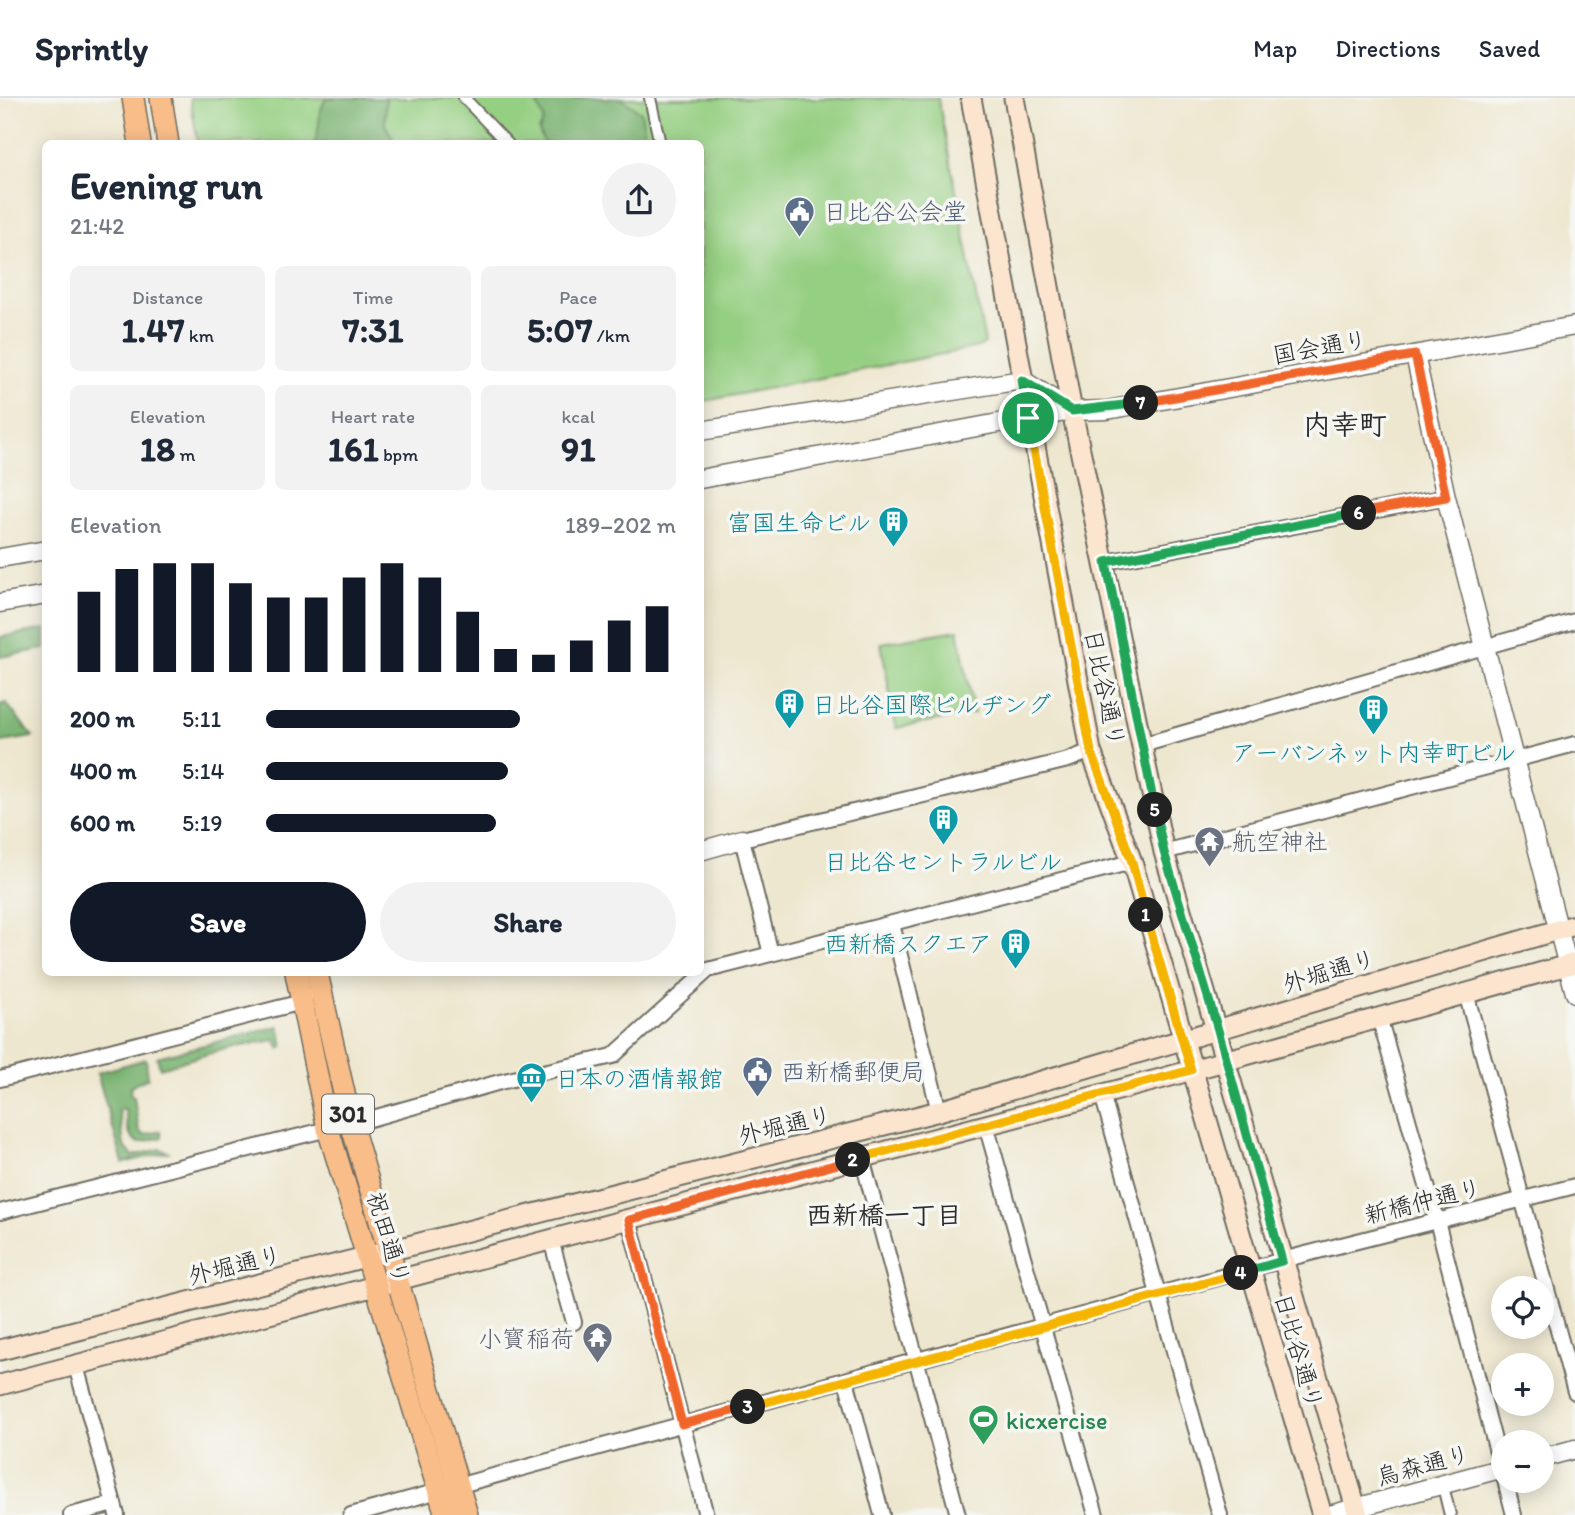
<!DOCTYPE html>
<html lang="en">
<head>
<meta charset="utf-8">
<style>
	body { margin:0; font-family:Itim,"Klee One",sans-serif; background:#f2f2f3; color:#1f2937; height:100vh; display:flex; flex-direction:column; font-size:26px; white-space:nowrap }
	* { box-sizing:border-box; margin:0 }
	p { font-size:23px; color:#747a83 }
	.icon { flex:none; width:38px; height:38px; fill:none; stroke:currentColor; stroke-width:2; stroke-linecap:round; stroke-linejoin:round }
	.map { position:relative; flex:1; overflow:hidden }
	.side { position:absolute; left:42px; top:42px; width:662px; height:836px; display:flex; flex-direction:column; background:#fff; border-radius:10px; box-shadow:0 4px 18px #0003 }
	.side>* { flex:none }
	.buttons { position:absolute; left:1491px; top:1178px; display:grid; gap:14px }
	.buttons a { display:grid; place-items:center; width:63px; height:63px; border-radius:50%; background:#fff; box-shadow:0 4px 18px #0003; font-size:35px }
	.pin { position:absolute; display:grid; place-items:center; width:60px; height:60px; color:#fff; margin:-30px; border:4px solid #fff; border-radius:50%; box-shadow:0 2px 7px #0007 }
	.km { position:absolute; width:35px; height:35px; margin:-18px; border-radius:50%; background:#222; color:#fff; font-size:19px; line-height:35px; text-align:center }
	.round { display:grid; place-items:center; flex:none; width:74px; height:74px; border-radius:37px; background:#f2f2f3 }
	.headline { display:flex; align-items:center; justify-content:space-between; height:119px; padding:0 28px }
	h1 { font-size:38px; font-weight:700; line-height:52px }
	.figures { display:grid; grid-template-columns:repeat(3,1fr); gap:10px; height:119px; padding:7px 28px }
	.figures div { display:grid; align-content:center; border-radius:10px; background:#f2f2f3; text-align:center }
	.figures b { font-size:35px; font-weight:700 }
	.figures small { font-size:19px; font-weight:400 }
	.figures p { font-size:19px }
	.chart { height:196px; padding:14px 28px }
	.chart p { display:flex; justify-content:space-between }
	.chart svg { width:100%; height:126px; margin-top:7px; stroke:#111827; stroke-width:6 }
	.button { display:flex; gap:14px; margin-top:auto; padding:14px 28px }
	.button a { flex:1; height:80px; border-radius:42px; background:#111827; color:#fff; font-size:28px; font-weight:700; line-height:80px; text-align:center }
	.button a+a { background:#f2f2f3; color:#1f2937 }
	ul { padding:0 28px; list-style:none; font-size:23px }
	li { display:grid; grid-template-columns:112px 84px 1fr; align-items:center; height:52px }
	li i { height:18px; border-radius:9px; background:#111827 }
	header { display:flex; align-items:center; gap:42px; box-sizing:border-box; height:98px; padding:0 35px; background:#fff; border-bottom:2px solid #e0e1e3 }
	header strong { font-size:33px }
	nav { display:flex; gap:38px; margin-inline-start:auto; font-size:24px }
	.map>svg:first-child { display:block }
	.green { fill:#95cf82; stroke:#607d56; stroke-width:2 }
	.forest { fill:#78b270; stroke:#526e4e; stroke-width:2 }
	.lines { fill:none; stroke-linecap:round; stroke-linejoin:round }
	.pedestrian-casing { stroke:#6f6d64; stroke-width:14 }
	.minor-casing { stroke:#6f6d64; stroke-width:18 }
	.tertiary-casing { stroke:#6f6d64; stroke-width:21 }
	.secondary-casing { stroke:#6f6d64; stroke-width:23 }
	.primary-casing { stroke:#6f6d64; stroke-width:24 }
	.pedestrian { stroke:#fff; stroke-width:10 }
	.minor { stroke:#fff; stroke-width:14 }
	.tertiary { stroke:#fff; stroke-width:18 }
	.secondary { stroke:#fce5cf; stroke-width:19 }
	.primary { stroke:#f8bd88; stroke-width:21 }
	.split-1-casing { stroke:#fff; stroke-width:14 }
	.split-2-casing { stroke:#fff; stroke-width:14 }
	.split-3-casing { stroke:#fff; stroke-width:14 }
	.split-4-casing { stroke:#fff; stroke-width:14 }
	.split-5-casing { stroke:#fff; stroke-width:14 }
	.split-6-casing { stroke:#fff; stroke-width:14 }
	.split-7-casing { stroke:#fff; stroke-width:14 }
	.split-8-casing { stroke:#fff; stroke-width:14 }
	.split-1 { stroke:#f5b400; stroke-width:9 }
	.split-2 { stroke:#f5b400; stroke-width:9 }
	.split-3 { stroke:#f0652b; stroke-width:9 }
	.split-4 { stroke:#f5b400; stroke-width:9 }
	.split-5 { stroke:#22a559; stroke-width:9 }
	.split-6 { stroke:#22a559; stroke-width:9 }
	.split-7 { stroke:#f0652b; stroke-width:9 }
	.split-8 { stroke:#22a559; stroke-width:9 }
	.labels { text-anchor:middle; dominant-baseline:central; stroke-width:7; stroke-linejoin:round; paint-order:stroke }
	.shield { fill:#f6f6f2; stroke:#686867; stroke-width:2 }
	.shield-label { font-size:23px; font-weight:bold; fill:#2b2b2b }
	.service-label { font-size:24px; fill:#4e5e75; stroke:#f6f6f2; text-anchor:start }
	.street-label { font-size:24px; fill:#2b2b2b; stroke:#f6f6f2 }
	.culture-label { font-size:24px; fill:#0d838f; stroke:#f6f6f2; text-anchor:end }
	.worship-label { font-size:24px; fill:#5b616d; stroke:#f6f6f2; text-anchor:start }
	.leisure-label { font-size:24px; fill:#27864d; stroke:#f6f6f2; text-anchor:start }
	.neighbourhood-label { font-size:26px; font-weight:bold; fill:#2b2b2b; stroke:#f6f6f2 }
	.quarter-label { font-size:28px; font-weight:bold; fill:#2b2b2b; stroke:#f6f6f2 }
</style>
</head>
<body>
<header>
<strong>Sprintly</strong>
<nav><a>Map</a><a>Directions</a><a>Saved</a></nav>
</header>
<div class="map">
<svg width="1575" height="1417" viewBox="0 0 1575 1417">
	<rect width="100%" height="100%" fill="#f6f6f2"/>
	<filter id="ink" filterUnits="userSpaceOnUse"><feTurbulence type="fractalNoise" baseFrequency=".0143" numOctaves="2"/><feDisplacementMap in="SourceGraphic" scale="14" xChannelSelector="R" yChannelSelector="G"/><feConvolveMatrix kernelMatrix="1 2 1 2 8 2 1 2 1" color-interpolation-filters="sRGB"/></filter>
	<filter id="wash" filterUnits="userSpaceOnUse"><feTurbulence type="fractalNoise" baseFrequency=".00686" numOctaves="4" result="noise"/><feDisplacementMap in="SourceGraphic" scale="28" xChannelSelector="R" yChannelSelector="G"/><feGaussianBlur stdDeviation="1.57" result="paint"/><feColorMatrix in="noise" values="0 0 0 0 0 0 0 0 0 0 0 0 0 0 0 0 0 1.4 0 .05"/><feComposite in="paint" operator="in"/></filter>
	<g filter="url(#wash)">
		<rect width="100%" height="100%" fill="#eee7cf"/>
		<g class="green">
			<polygon points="190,0 938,0 985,245 978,249 700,304 700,46 198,45"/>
			<polygon points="958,532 974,615 896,630 881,545"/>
		</g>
		<g class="forest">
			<path d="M327 0H386L385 27 394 42 388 46 314 45C322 30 316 13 327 0Z"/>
			<polygon points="534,0 620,0 641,14 646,45 544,45 539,33 544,21"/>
			<polygon points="45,531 45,551 0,559 0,539"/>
			<polygon points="6,605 33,639 0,644 0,607"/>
			<polygon points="279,928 283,948 280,951 275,942 225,951 160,970 157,959"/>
			<path d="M146 961 148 980 131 988 130 997 134 999 139 1033 144 1037 161 1033 162 1039 139 1045C126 1038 127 1024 125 1011H119L124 1048 133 1058 160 1051 168 1054 123 1065 97 975Z"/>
		</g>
	</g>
	<g filter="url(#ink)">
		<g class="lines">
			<defs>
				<g id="pedestrian">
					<polyline points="464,0 508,46"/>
					<polyline points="650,0 660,46"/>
					<polyline points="1443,1388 1450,1417"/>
				</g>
				<g id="minor">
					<polyline points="1106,464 1446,399"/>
					<polyline points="1142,647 1575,523"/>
					<polyline points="1164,754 1575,646"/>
					<polyline points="892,826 939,1013"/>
					<polyline points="771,856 742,741 1068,662 1091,653"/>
					<polyline points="1466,895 1575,1294"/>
					<polyline points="1379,919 1437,1123 1503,1377"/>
					<polyline points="0,981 302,904 306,898"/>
					<polyline points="1102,996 1220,1417"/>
					<polyline points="352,1026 500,984 613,958 708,872 1132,764"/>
					<polyline points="986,1027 1096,1417"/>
					<polyline points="862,1060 958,1417"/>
					<polyline points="0,1114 328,1031"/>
					<polyline points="629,1122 706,1417"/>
					<polyline points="551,1142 574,1224"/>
					<polyline points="76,1268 117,1417"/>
					<polyline points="846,1282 882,1417"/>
					<polyline points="1505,1382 1514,1417"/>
					<polyline points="71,1417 114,1406"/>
					<polyline points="351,1417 1298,1158 1575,1088"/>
				</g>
				<g id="tertiary">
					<polyline points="1415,257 1446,399 1575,895"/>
					<polyline points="700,333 1022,282 1072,313"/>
					<polyline points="700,381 993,326 1072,313 1107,312 1575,228"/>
					<polyline points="0,460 46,452"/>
					<polyline points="0,505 46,497"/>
					<polyline points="700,753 742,741"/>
					<polyline points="1542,1360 1575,1351"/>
					<polyline points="1330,1417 1503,1370"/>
				</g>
				<g id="secondary">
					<polyline points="971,0 1091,653 1132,764 1322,1417"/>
					<polyline points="1014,0 1072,313 1164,754 1358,1417"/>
					<polyline points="0,1252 939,1013 1575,827"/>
					<polyline points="0,1287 1160,981 1575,865"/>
				</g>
				<g id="primary">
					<polyline points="133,0 140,46"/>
					<polyline points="161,0 168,46"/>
					<polyline points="296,875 328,1031 446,1417"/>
					<polyline points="317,875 350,1022 467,1417"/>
				</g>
			</defs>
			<use href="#pedestrian" class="pedestrian-casing"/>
			<use href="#minor" class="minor-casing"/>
			<use href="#tertiary" class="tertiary-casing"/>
			<use href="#secondary" class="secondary-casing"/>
			<use href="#primary" class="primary-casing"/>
			<use href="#pedestrian" class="pedestrian"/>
			<use href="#minor" class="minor"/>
			<use href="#tertiary" class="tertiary"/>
			<use href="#secondary" class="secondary"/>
			<use href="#primary" class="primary"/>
		</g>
	</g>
	<g class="lines" filter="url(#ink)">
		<defs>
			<polyline id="split-1" points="1028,320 1091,653 1132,764 1146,817"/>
			<polyline id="split-2" points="853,1062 1191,972 1146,817"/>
			<polyline id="split-3" points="748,1309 682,1326 629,1122 853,1062"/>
			<polyline id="split-4" points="748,1309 1241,1175"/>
			<polyline id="split-5" points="1155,712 1164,754 1218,932 1282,1163 1241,1175"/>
			<polyline id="split-6" points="1155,712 1106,464 1359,415"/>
			<polyline id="split-7" points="1141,305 1415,257 1446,399 1359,415"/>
			<polyline id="split-8" points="1028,320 1022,282 1072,313 1141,305"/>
		</defs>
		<use href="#split-1" class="split-1-casing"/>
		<use href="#split-2" class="split-2-casing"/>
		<use href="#split-3" class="split-3-casing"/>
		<use href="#split-4" class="split-4-casing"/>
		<use href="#split-5" class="split-5-casing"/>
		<use href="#split-6" class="split-6-casing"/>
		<use href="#split-7" class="split-7-casing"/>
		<use href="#split-8" class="split-8-casing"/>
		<use href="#split-1" class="split-1"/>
		<use href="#split-2" class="split-2"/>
		<use href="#split-3" class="split-3"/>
		<use href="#split-4" class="split-4"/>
		<use href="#split-5" class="split-5"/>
		<use href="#split-6" class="split-6"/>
		<use href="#split-7" class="split-7"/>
		<use href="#split-8" class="split-8"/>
	</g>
	<defs>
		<symbol id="civic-pin" viewBox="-11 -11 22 30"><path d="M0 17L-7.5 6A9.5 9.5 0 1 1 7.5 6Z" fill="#5c6f8a" stroke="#f6f6f2"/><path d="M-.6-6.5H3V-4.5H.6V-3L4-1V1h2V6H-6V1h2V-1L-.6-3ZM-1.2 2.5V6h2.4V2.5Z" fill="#fff"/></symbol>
		<symbol id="building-pin" viewBox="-11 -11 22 30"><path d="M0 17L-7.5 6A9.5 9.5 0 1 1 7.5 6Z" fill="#0f9aa8" stroke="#f6f6f2"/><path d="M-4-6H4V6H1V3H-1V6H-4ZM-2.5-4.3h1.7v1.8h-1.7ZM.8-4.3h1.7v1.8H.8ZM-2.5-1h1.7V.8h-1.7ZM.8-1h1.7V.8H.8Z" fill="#fff"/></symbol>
		<symbol id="temple-pin" viewBox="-11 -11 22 30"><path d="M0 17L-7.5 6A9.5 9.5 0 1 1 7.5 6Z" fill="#6b7280" stroke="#f6f6f2"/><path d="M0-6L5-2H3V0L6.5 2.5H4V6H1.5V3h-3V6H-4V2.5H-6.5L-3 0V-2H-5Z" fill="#fff"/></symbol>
		<symbol id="museum-pin" viewBox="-11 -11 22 30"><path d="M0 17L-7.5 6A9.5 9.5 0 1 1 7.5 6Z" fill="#0f9aa8" stroke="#f6f6f2"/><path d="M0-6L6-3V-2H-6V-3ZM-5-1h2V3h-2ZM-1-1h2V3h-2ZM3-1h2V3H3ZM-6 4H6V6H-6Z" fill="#fff"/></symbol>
		<symbol id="stadium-pin" viewBox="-11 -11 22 30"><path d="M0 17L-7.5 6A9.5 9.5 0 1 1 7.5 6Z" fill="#2e9e5b" stroke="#f6f6f2"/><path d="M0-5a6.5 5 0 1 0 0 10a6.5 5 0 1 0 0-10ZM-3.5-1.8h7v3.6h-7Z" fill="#fff"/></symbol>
	</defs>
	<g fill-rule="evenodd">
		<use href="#civic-pin" x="782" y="96" width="35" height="47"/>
		<use href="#building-pin" x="876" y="406" width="35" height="47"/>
		<use href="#building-pin" x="772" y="588" width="35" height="47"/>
		<use href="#building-pin" x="1356" y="594" width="35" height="47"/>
		<use href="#building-pin" x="926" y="704" width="35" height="47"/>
		<use href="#temple-pin" x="1192" y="726" width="35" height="47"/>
		<use href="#building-pin" x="998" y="828" width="35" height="47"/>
		<use href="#civic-pin" x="740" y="956" width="35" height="47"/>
		<use href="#museum-pin" x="514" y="962" width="35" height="47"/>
		<use href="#temple-pin" x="580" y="1222" width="35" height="47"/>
		<use href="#stadium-pin" x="966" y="1304" width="35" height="47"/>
	</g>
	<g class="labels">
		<rect class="shield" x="322" y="996.5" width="52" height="39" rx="5"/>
		<g class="shield-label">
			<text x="348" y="1016">301</text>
		</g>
		<g class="service-label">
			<text x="823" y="113">日比谷公会堂</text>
			<text x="781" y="973">西新橋郵便局</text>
		</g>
		<g class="street-label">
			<text transform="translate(1320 249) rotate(-10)">国会通り</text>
			<text transform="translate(1105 590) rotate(78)">日比谷通り</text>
			<text transform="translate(1329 873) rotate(-17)">外堀通り</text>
			<text transform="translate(785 1027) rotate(-14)">外堀通り</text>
			<text transform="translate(1423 1103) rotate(-14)">新橋仲通り</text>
			<text transform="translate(389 1140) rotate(73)">祝田通り</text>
			<text transform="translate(235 1167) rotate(-14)">外堀通り</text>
			<text transform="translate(1299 1253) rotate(74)">日比谷通り</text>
			<text transform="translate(1423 1367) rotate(-15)">烏森通り</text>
		</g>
		<g class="culture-label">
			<text x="871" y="424">富国生命ビル</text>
			<text x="812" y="606" text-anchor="start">日比谷国際ビルヂング</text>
			<text x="1374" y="654" text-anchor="middle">アーバンネット内幸町ビル</text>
			<text x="943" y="763" text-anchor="middle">日比谷セントラルビル</text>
			<text x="992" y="845">西新橋スクエア</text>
			<text x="555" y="980" text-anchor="start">日本の酒情報館</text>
		</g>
		<g class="worship-label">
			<text x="1232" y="743">航空神社</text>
			<text x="574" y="1240" text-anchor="end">小寳稲荷</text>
		</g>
		<g class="leisure-label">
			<text x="1006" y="1322">kicxercise</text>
		</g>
		<g class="neighbourhood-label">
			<text x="884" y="1117">西新橋一丁目</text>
		</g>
		<g class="quarter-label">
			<text x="1345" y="326">内幸町</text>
		</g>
	</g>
</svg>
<div class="buttons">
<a><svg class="icon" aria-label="locate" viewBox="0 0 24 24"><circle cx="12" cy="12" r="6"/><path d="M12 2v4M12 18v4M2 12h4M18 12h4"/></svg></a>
<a>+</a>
<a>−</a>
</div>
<div class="pin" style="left:1028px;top:320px;background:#1e9e55"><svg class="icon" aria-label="arrive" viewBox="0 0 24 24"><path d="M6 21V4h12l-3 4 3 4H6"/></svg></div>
<b class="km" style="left:1146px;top:817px">1</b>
<b class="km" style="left:853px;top:1062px">2</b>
<b class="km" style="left:748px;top:1309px">3</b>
<b class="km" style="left:1241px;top:1175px">4</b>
<b class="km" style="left:1155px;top:712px">5</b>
<b class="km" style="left:1359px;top:415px">6</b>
<b class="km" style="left:1141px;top:305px">7</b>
<section class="side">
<div class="headline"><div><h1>Evening run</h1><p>21:42</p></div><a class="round"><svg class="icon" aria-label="share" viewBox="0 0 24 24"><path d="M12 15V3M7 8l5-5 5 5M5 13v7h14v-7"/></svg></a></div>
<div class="figures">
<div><p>Distance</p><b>1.47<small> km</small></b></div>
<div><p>Time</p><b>7:31</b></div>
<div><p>Pace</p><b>5:07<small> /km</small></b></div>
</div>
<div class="figures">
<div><p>Elevation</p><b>18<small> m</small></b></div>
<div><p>Heart rate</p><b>161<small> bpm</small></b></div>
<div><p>kcal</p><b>91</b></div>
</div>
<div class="chart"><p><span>Elevation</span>189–202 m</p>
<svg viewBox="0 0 160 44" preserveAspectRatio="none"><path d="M5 44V16M15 44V8M25 44V6M35 44V6M45 44V13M55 44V18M65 44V18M75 44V11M85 44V6M95 44V11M105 44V23M115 44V36M125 44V38M135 44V33M145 44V26M155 44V21"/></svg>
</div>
<ul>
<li><b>200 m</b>5:11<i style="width:62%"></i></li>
<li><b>400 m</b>5:14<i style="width:59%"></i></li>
<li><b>600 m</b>5:19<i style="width:56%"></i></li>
</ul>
<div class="button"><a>Save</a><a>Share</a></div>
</section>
</div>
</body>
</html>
